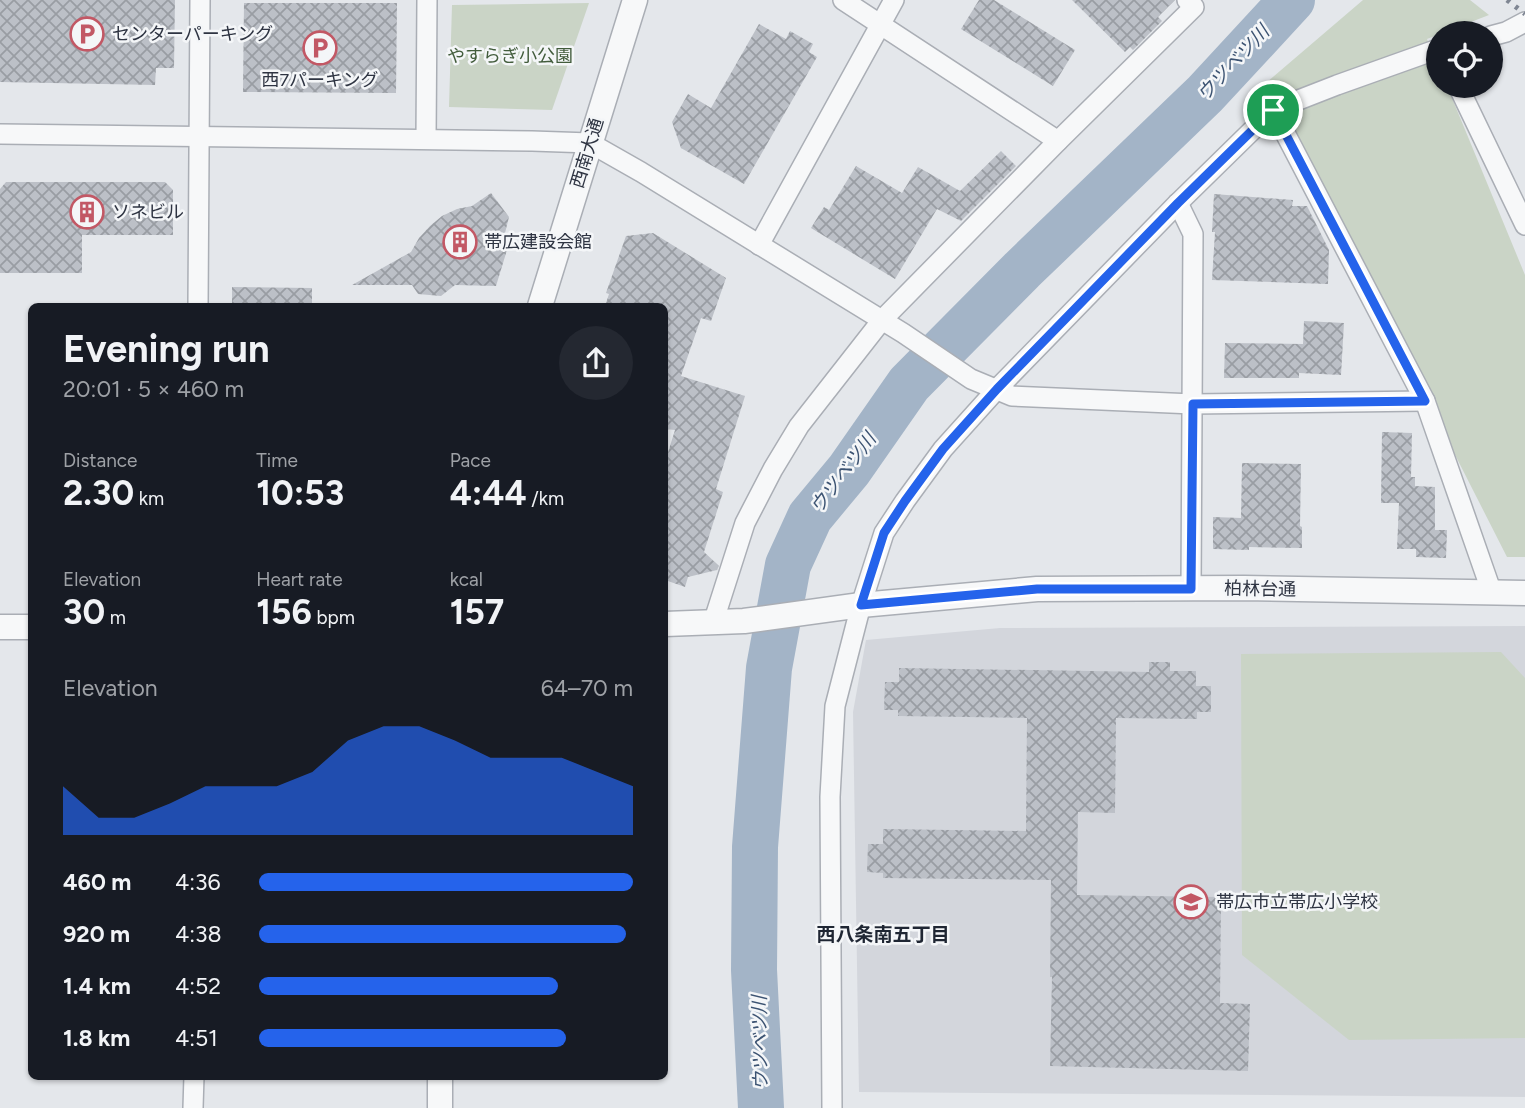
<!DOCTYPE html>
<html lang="en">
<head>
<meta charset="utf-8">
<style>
	body { margin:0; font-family:Figtree,"Noto Sans JP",sans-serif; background:#242831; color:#f1f3f6; height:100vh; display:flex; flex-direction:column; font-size:26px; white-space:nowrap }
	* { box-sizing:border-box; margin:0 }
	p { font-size:23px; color:#9ea1a6 }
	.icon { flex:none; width:38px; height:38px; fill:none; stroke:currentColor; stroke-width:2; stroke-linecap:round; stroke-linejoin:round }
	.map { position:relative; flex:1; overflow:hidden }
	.panel { position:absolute; left:28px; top:303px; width:640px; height:777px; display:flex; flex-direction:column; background:#171b24; border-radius:10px; box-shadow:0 2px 5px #0004 }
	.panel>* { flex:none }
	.buttons { position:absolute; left:1426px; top:21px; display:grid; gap:14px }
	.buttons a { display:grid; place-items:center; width:77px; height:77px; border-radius:50%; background:#171b24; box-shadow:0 2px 5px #0004; font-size:35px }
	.pin { position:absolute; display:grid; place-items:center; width:60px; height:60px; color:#fff; margin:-30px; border:4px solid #fff; border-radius:50%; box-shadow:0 2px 7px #0007 }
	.round { display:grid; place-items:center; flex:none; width:74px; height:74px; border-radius:37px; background:#242831 }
	.summary { display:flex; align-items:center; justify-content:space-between; height:119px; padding:0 35px }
	h1 { font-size:38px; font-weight:700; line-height:52px }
	.stats { display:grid; grid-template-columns:repeat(3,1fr); gap:10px; height:119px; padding:7px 35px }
	.stats div { display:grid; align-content:center }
	.stats b { font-size:35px; font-weight:700 }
	.stats small { font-size:19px; font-weight:400 }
	.stats p { font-size:19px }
	.chart { height:196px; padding:14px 35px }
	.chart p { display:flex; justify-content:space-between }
	.chart svg { width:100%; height:126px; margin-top:7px; fill:#2563eb; opacity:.7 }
	ul { padding:0 35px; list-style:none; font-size:23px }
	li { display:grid; grid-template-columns:112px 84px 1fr; align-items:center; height:52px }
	li i { height:18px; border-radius:9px; background:#2563eb }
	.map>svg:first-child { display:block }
	.built { fill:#d3d6dc }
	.park { fill:#cad4c6 }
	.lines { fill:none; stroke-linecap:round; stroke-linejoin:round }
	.river { stroke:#a3b4c7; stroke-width:46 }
	.building { fill:url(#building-cross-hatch) }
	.minor-casing { stroke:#aaaeb5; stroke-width:22 }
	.tertiary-casing { stroke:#aaaeb5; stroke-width:27 }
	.minor { stroke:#f7f8f9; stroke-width:19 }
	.tertiary { stroke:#f7f8f9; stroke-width:24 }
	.rail { stroke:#7f8693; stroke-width:5; stroke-dasharray:3.5 7; stroke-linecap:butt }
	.route-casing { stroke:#fff; stroke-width:14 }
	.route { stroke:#2563eb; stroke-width:9 }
	.labels { text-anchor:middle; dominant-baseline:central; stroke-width:5; stroke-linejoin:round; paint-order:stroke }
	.poi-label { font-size:18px; fill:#2e3442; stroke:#f4f6f8; text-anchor:start }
	.park-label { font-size:18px; fill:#425c3c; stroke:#f4f6f8 }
	.street-label { font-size:18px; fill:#2e3442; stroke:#f4f6f8 }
	.water-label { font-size:19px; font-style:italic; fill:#3c5372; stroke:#f4f6f8 }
	.neighbourhood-label { font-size:19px; font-weight:bold; fill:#1f2633; stroke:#f4f6f8 }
</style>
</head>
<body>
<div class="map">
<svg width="1525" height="1108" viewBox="0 0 1525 1108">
	<defs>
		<pattern id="building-cross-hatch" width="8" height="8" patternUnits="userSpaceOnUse" patternTransform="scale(1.75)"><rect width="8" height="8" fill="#bcc0c7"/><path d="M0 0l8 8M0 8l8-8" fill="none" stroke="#999da3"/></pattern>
	</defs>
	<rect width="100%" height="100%" fill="#e4e7eb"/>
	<polygon class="built" points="1525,626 1525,1097 859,1092 853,712 866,640 1000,628"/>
	<g class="park">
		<polygon points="1363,0 1470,0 1489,15 1427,39 1438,66 1438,86 1447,86 1525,275 1525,557 1507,557 1266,83"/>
		<polygon points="589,3 552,110 449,107 452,5"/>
		<polygon points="1501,652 1525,678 1525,1038 1349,1040 1242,955 1241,654"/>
	</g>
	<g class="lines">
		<polyline class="river" points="761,1108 754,970 755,847 769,668 788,565 810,517 849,470 909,384 1022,270 1205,94 1292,0"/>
	</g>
	<g class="building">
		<polygon points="0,0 175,0 174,68 156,68 155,85 0,82"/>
		<polygon points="979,0 994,0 1075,50 1053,86 961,29"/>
		<polygon points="1072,0 1175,0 1158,17 1162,21 1133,50 1130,47 1125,52"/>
		<polygon points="244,3 397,3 396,93 243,92"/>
		<polygon points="759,24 786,39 790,31 813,44 809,52 817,57 744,184 681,148 672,122 688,94 711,108"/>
		<polygon points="1001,151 1016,166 961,221 937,209 895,279 811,228 824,207 829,210 856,166 902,193 918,167 960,191"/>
		<polygon points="6,182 165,182 173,190 173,235 82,235 82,273 0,273 0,189"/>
		<polygon points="491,193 509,217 502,245 507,250 496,286 455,285 441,296 418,294 412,285 352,285 411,252 419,238 430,226 442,216 457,209 472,206"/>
		<polygon points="1214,194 1293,200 1292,206 1307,206 1329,250 1328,284 1212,280 1215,232 1212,232"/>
		<polygon points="653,233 726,278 711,321 701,318 681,376 745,396 716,489 723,492 704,552 719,566 717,570 688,577 685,587 665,580 665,462 675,430 665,429 665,306 605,306 609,294 606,293 626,236"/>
		<polygon points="232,287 312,288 312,306 232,306"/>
		<polygon points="1304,321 1344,323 1341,375 1299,373 1299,378 1224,378 1225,343 1303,344"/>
		<polygon points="1382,432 1412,433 1411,477 1415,477 1415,486 1435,487 1435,530 1447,530 1446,558 1416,557 1416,549 1397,549 1399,503 1381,503"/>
		<polygon points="1242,463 1301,464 1300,526 1302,527 1302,548 1249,547 1249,550 1213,549 1213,517 1241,518"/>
		<polygon points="1149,662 1170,662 1170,671 1196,671 1196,686 1211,686 1211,712 1197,712 1197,719 1116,718 1115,813 1078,812 1077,895 1221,897 1220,1003 1250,1004 1248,1071 1050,1066 1052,977 1050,977 1051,880 883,878 883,873 867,872 868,844 883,844 883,829 1026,831 1027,718 898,716 898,710 884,710 885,682 899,682 899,668 1149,672"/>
	</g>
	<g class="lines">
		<defs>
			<g id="minor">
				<polyline points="843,0 1058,141"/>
				<polyline points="1491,36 1506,32 1525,22"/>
				<polyline points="1458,86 1525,225"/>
				<polyline points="1273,110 1425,401 1492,593"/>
				<polyline points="0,134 532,141 590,143 641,172 903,333 971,379 1012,396 1193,404 1425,401"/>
				<polyline points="426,139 427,0"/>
				<polyline points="1178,203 1193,234 1191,589"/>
				<polyline points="759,245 894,0"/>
				<polyline points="198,306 200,0"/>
				<polyline points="713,623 745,523 773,469 799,426 882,320 1058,141 1194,7 1187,0"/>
				<polyline points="193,1108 194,1076"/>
				<polyline points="832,1108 830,797 835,706 861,605 884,533 905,501 943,449 997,389 1178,203 1273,110 1337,85 1438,49"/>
			</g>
			<g id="tertiary">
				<polyline points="540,306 635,0"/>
				<polyline points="665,624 744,621 861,605 1037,589 1244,588 1525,593"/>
				<polyline points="0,627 32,627"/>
				<polyline points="440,1108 440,1076"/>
			</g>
		</defs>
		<use href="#minor" class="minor-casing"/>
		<use href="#tertiary" class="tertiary-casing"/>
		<use href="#minor" class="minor"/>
		<use href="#tertiary" class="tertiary"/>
		<polyline class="rail" points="1507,0 1525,14"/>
	</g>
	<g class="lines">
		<defs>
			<polygon id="route" points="1273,110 1425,401 1193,404 1191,589 1037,589 861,605 884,533 905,501 943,449 997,389 1178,203"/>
		</defs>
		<use href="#route" class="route-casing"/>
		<use href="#route" class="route"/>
	</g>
	<defs>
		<symbol id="parking-ring" viewBox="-11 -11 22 22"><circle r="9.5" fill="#f4f6f8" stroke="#c25865" stroke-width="1.5"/><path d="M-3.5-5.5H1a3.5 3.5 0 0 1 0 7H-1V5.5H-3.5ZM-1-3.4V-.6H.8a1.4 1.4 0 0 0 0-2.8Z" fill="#c25865"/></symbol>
		<symbol id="building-ring" viewBox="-11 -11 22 22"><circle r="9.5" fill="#f4f6f8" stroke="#c25865" stroke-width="1.5"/><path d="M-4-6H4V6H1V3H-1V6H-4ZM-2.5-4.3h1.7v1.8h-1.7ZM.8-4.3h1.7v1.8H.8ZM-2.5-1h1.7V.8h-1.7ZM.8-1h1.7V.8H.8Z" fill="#c25865"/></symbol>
		<symbol id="school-ring" viewBox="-11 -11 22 22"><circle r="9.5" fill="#f4f6f8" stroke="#c25865" stroke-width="1.5"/><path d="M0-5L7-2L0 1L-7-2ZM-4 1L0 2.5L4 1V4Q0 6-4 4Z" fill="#c25865"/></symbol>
	</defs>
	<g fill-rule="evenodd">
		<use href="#parking-ring" x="68" y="15" width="38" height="38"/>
		<use href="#parking-ring" x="301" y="29" width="38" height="38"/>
		<use href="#building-ring" x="68" y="193" width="38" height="38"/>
		<use href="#building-ring" x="441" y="223" width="38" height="38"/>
		<use href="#school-ring" x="1172" y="883" width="38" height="38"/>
	</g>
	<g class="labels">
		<g class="poi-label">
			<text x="112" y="34">センターパーキング</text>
			<text x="320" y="80" text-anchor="middle">西7パーキング</text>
			<text x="112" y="212">ソネビル</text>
			<text x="484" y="242">帯広建設会館</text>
			<text x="1216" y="902">帯広市立帯広小学校</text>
		</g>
		<g class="park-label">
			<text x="510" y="56">やすらぎ小公園</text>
		</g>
		<g class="street-label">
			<text transform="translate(587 153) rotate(-73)">西南大通</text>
			<text transform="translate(1260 589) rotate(1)">柏林台通</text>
		</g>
		<g class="water-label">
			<text transform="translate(1233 63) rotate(-47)">ウツベツ川</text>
			<text transform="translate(843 473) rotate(-53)">ウツベツ川</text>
			<text transform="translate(760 1043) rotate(-91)">ウツベツ川</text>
		</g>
		<g class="neighbourhood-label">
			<text x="883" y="934">西八条南五丁目</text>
		</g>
	</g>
</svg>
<div class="buttons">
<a><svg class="icon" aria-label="locate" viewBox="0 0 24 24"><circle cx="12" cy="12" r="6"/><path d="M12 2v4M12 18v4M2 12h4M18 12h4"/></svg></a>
</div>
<div class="pin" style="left:1273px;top:110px;background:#1e9e55"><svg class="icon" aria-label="arrive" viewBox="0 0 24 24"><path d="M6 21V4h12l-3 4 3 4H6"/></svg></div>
<section class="panel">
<div class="summary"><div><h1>Evening run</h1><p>20:01 · 5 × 460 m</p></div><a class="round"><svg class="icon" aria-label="share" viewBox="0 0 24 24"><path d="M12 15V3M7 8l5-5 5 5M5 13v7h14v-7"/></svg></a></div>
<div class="stats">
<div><p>Distance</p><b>2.30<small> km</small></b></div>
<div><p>Time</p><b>10:53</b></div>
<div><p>Pace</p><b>4:44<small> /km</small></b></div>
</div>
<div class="stats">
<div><p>Elevation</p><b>30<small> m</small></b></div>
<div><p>Heart rate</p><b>156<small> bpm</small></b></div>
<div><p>kcal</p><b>157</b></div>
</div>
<div class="chart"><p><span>Elevation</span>64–70 m</p>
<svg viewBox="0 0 160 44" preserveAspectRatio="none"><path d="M0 44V27L10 38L20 38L30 33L40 27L50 27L60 27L70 22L80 11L90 6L100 6L110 11L120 17L130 17L140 17L150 22L160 27V44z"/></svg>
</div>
<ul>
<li><b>460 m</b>4:36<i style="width:100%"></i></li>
<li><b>920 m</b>4:38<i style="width:98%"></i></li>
<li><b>1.4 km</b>4:52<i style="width:80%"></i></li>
<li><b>1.8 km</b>4:51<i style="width:82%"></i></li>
</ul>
</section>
</div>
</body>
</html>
